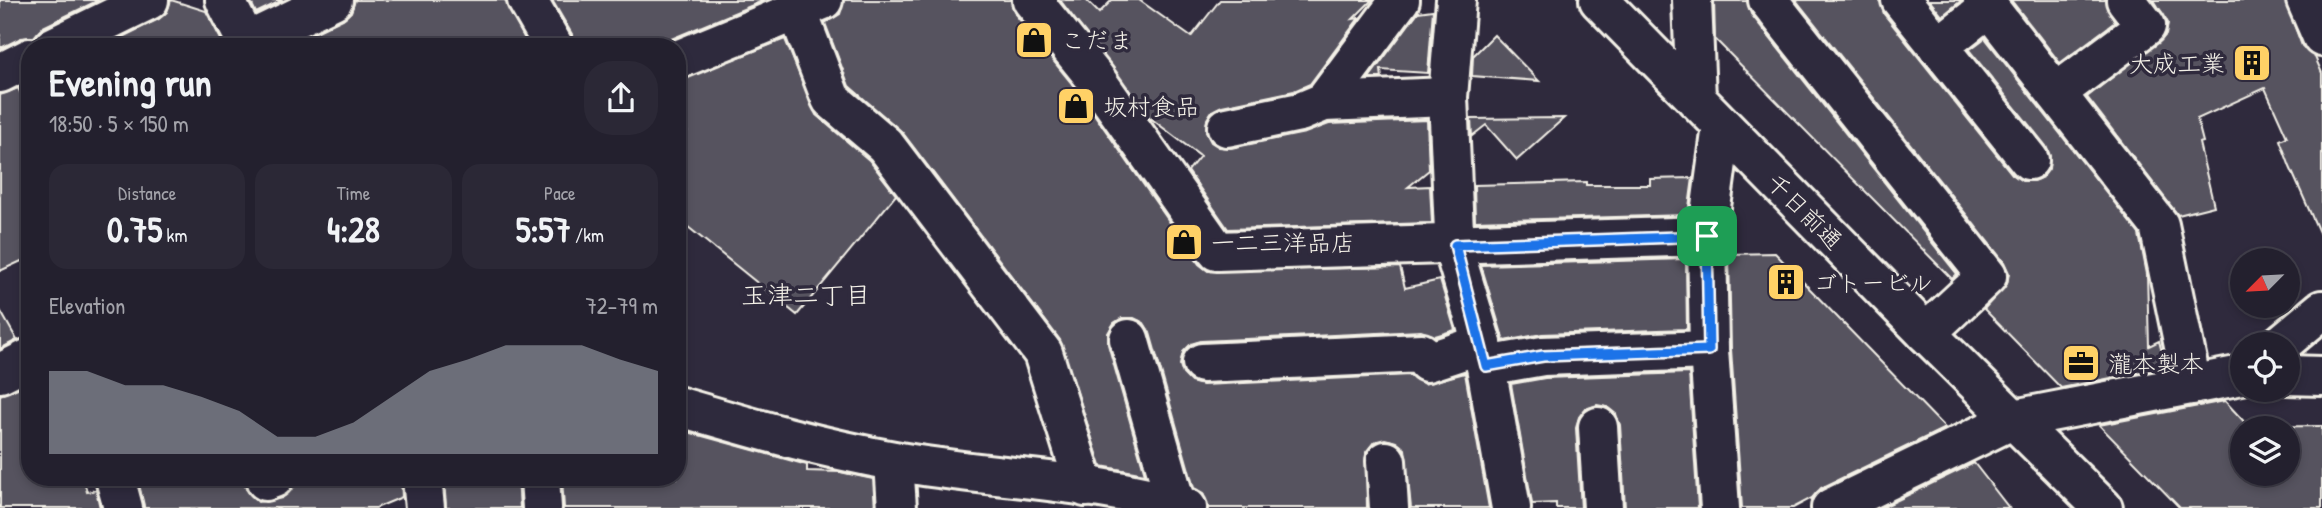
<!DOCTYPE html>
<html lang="en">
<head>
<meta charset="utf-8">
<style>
	body { margin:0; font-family:"Patrick Hand","Klee One",sans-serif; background:#2b2836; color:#f1f3f6; height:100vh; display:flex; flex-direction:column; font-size:26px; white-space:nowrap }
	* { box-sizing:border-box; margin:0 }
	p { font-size:23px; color:#a3a3aa }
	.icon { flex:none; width:38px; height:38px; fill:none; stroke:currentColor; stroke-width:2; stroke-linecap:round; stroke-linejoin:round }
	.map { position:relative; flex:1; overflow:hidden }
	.side { position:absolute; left:21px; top:38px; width:665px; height:448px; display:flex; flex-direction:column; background:#23202e; border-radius:28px; box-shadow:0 4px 10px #0003,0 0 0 2px #403e4a }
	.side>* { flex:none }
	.needle { width:46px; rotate:246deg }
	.controls { position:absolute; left:2230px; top:248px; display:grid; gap:14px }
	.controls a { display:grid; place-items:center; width:70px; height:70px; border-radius:50%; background:#23202e; box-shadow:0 4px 10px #0003,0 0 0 2px #403e4a; font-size:35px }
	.pin { position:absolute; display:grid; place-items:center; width:60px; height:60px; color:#fff; margin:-30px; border-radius:14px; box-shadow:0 4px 10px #0006 }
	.round { display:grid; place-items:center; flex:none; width:74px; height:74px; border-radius:28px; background:#2b2836 }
	.headline { display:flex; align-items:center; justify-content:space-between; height:119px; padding:0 28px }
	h1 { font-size:38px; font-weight:700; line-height:52px }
	.metrics { display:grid; grid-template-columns:repeat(3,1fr); gap:10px; height:119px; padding:7px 28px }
	.metrics div { display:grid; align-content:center; border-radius:18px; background:#2b2836; text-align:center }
	.metrics b { font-size:35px; font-weight:700 }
	.metrics small { font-size:19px; font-weight:400 }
	.metrics p { font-size:19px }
	.chart { height:196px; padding:14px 28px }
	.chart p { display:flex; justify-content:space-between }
	.chart svg { width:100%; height:126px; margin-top:7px; fill:#8c9099; opacity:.7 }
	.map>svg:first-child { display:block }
	.building { fill:#56525f; stroke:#f4f1e8; stroke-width:2; fill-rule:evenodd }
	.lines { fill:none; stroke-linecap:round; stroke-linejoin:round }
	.minor-casing { stroke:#f4f1e8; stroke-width:44 }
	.major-casing { stroke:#f4f1e8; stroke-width:44 }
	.minor { stroke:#2f2a3d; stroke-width:38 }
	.major { stroke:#2f2a3d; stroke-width:38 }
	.route-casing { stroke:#fff; stroke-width:14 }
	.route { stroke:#1a73e8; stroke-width:9 }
	.labels { text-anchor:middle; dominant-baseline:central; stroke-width:7; stroke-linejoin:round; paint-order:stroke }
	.poi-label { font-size:24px; fill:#f4f1e8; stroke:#2f2a3d; text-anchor:start }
	.street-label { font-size:24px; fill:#f4f1e8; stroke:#2f2a3d }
	.neighbourhood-label { font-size:26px; fill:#f4f1e8; stroke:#2f2a3d }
</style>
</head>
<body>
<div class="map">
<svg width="2322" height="508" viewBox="0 0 2322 508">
	<rect width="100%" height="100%" fill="#2f2a3d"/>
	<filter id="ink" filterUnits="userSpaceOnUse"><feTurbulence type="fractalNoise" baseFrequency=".0143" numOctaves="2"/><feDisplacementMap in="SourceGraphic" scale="14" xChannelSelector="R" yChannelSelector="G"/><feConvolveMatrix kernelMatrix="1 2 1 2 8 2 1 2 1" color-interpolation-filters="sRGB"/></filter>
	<g filter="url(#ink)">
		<g class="building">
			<polygon points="0,0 99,0 43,27 34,37 21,38 3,47 0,47"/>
			<polygon points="171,0 206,11 225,47 102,47 159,19 167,12"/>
			<polygon points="250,0 283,0 256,13"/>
			<polygon points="355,0 505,0 529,47 285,47 343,19 351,12"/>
			<polygon points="552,0 765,0 669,40 659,47 576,47 573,36"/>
			<polygon points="844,0 1011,0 1015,14 1078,91 1199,264 1208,271 1400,267 1405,288 1440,280 1455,330 1435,336 1421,331 1201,341 1191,344 1183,352 1180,365 1183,374 1191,382 1203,385 1410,375 1424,384 1465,373 1489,508 1411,508 1405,449 1396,442 1385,439 1374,442 1366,452 1367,508 1208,508 1203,493 1194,488 1150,333 1144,323 1134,318 1122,318 1114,323 1108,333 1108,344 1145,474 1101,466 1060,340 902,132 849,86 825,23 840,14"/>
			<polygon points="1060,0 1086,0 1099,13 1112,0 1139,0 1191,37 1220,0 1372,0 1353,19 1359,18 1310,84 1294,91 1222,106 1212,111 1207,119 1206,132 1211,142 1219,147 1231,148 1305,133 1329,124 1427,120 1429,170 1408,187 1430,186 1432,223 1228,229 1188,171 1200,156 1149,117"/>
			<polygon points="1796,0 1880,0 1884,14 2012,174 2022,181 2033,181 2043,177 2049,169 2050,156 2046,146 1969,50 1985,38 2139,234 2147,274 2149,346 2159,341 2166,367 2061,388 1984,309 2007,284 2009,273 2004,262"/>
			<polygon points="1929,0 1962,0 1942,16"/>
			<polygon points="2011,0 2105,0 2115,22 2060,63"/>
			<polygon points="2154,0 2285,0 2302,46 2315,57 2322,73 2322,239 2290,167 2280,140 2287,137 2265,88 2197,119 2203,142 2199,143 2214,206 2178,215 2087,97 2166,35 2168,23"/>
			<polygon points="1714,1 1747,1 1751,14 1957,274 1952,279 1715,39"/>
			<polygon points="1433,10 1428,73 1381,70 1382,78 1369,78 1418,12"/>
			<polygon points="1494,35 1539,81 1472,76 1473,56"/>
			<polygon points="785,39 816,115 869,160 896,195 797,315 677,218 677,134 687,131 677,112 677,81"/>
			<polygon points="18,88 30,111 30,257 0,271 0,95"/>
			<polygon points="1564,118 1517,160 1486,125 1472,136 1471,119"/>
			<polygon points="1693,178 1688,215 1475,221 1474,185 1586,182 1586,185 1650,185 1650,179"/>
			<polygon points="1775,253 1945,428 1821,488 1812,498 1793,508 1742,508 1731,349 1729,254"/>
			<polygon points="1686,259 1687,329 1542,334 1504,341 1481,265"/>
			<polygon points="0,310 17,340 0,349"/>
			<polygon points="1689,373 1698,508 1625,508 1620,425 1616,414 1607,407 1597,405 1585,409 1579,417 1576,428 1581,508 1556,508 1556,503 1532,504 1511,384 1545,378"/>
			<polygon points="30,383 30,478 83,478 87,492 96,490 100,508 0,508 0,395"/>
			<path d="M2225 401 2249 427 2322 426V508H2180L2099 425ZM2242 429H2287V474H2242Z"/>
			<polygon points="677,429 807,465 807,471 840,472 873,479 875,508 564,508 562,478 677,478"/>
			<polygon points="1974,463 2009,508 1881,508"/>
			<polygon points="244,478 246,489 258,502 282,498 293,487 316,478 401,478 402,497 376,508 144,508 138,479"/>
			<polygon points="444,478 518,478 520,508 446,508"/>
		</g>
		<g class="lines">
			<defs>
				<g id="minor">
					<polyline points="225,0 249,47"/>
					<polyline points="527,0 554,47"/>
					<polyline points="1032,0 1095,78 1217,251 1707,236"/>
					<polyline points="1456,0 1448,97 1455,254 1482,344 1511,508"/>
					<polyline points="1692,0 1696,99"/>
					<polyline points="1768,0 1987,276 1926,333"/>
					<polyline points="1901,0 2029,160"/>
					<polyline points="1983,0 2159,225 2192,385"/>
					<polyline points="2306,0 2322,37"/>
					<polyline points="797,10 831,99 885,145 1043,353 1085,487"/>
					<polyline points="246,42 333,0"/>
					<polyline points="53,47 149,0"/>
					<polyline points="1938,47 1989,7"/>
					<polyline points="677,60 823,0"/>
					<polyline points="0,73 30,58"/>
					<polyline points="2056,93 2146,26 2126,0"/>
					<polyline points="1324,102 1400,0"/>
					<polyline points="1227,127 1300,112 1324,102 1448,97"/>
					<polyline points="1129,339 1176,504"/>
					<polyline points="2280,345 2322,310"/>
					<polyline points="1202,363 1422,353 1427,362 1482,344"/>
					<polyline points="1486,366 1543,356 1709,350"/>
					<polyline points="0,373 30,358"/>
					<polyline points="2287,375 2322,376"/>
					<path d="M677 406C749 427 820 448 894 461 990 479 1093 478 1187 508"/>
					<polyline points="1598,427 1603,508"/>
					<polyline points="1386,461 1389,508"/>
					<polyline points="894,462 897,508"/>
					<polyline points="115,478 123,508"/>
					<polyline points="422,478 425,508"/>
					<polyline points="540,478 542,508"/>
					<polyline points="266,481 274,478"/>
					<polyline points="1720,508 1709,350 1707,236 1722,126"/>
					<polyline points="1831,508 2014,419 2242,375"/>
				</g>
				<polyline id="major" points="1599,0 1926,333 2103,508"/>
			</defs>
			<use href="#minor" class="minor-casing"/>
			<use href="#major" class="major-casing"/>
			<use href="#minor" class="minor"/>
			<use href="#major" class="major"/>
		</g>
	</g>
	<g class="lines" filter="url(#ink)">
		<defs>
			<polygon id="route" points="1707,236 1709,350 1543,356 1486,366 1455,245"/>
		</defs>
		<use href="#route" class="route-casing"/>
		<use href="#route" class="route"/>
	</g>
	<defs>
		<symbol id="shop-square" viewBox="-11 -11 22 22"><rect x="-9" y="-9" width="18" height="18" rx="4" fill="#ffd166" stroke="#2f2a3d"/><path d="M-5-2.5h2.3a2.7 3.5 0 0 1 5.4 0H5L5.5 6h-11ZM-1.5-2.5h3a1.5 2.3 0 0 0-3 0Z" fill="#111"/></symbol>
		<symbol id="building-square" viewBox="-11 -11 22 22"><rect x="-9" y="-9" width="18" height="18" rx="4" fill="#ffd166" stroke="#2f2a3d"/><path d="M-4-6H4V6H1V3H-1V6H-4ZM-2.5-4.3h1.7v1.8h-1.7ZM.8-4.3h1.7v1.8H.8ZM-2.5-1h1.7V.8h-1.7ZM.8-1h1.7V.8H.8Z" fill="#111"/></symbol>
		<symbol id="office-square" viewBox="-11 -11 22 22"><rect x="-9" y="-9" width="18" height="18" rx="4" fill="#ffd166" stroke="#2f2a3d"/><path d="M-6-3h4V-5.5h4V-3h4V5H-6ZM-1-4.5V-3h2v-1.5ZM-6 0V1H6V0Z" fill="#111"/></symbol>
	</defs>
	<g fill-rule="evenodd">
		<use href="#shop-square" x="1012" y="18" width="44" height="44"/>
		<use href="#building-square" x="2230" y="41" width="44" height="44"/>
		<use href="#shop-square" x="1054" y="84" width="44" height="44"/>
		<use href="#shop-square" x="1162" y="220" width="44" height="44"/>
		<use href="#building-square" x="1764" y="260" width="44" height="44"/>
		<use href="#office-square" x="2059" y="341" width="44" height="44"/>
	</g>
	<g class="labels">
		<g class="poi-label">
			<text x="1061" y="40">こだま</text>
			<text x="2225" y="63" text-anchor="end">大成工業</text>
			<text x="1103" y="106">坂村食品</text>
			<text x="1211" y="242">一二三洋品店</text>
			<text x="1813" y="282">ゴトービル</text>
			<text x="2108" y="363">瀧本製本</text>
		</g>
		<g class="street-label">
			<text transform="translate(1805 211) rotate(45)">千日前通</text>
		</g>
		<g class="neighbourhood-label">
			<text x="806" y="294">玉津二丁目</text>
		</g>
	</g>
</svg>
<div class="controls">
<a><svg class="needle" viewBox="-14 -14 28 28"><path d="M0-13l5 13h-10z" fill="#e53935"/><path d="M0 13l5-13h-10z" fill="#a3a3aa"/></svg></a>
<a><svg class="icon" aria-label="locate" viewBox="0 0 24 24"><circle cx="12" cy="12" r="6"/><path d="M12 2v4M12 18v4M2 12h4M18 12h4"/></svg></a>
<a><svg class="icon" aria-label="layers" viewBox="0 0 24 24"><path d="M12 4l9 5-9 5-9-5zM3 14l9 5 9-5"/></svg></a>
</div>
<div class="pin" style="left:1707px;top:236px;background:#1e9e55"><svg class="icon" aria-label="arrive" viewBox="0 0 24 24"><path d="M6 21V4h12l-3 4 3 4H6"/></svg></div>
<section class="side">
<div class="headline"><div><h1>Evening run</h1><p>18:50 · 5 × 150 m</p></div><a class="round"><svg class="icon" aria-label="share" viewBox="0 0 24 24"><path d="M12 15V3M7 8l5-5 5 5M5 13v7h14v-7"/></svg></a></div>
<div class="metrics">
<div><p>Distance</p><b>0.75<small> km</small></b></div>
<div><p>Time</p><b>4:28</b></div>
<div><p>Pace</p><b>5:57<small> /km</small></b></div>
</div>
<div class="chart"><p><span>Elevation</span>72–79 m</p>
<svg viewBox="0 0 160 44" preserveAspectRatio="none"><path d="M0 44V15L10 15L20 20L30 20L40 24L50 29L60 38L70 38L80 33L90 24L100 15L110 11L120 6L130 6L140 6L150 11L160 15V44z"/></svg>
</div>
</section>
</div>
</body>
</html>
